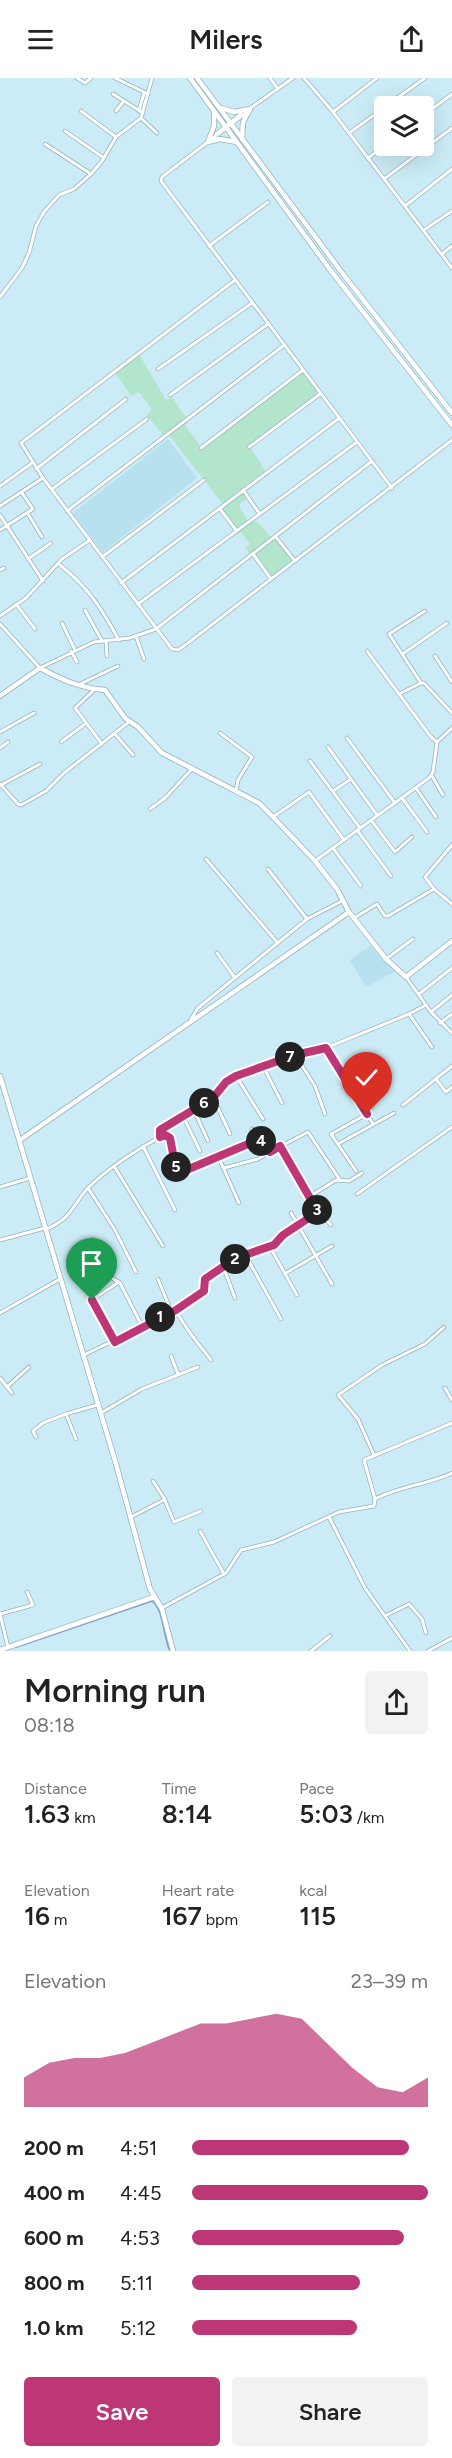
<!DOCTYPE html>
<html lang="en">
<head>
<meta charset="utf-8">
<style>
	body { margin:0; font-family:Figtree,sans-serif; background:#f2f2f2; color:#222; height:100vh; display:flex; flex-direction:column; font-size:22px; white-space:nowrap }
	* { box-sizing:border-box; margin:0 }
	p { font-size:20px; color:#767676 }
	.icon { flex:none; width:33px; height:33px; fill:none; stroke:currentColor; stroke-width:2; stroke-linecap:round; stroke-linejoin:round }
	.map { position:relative; height:1573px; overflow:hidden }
	.drawer { display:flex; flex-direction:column; background:#fff; flex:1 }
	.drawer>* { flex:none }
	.controls { position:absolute; left:374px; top:18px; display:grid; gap:12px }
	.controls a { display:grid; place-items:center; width:60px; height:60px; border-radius:6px; background:#fff; box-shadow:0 6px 24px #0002; font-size:30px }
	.pin { position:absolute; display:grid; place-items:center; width:51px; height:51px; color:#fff; margin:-62px -26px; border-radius:50% 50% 50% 0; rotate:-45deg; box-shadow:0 0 6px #0007 }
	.pin .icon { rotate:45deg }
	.km { position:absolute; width:30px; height:30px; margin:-15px; border-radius:50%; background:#222; color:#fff; font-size:16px; line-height:30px; text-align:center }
	.round { display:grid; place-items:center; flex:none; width:63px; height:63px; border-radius:6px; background:#f2f2f2 }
	.overview { display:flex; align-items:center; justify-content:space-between; height:102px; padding:0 24px }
	h1 { font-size:33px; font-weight:600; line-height:45px }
	.figures { display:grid; grid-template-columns:repeat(3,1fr); gap:9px; height:102px; padding:6px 24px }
	.figures div { display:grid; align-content:center }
	.figures b { font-size:26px; font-weight:600 }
	.figures small { font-size:16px; font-weight:400 }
	.figures p { font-size:16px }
	.chart { height:168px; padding:12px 24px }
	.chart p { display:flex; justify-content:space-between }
	.chart svg { width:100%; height:108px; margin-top:6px; fill:#bd3676; opacity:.7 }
	.button { display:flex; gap:12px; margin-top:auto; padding:12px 24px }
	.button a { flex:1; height:69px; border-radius:6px; background:#bd3676; color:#fff; font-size:24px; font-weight:600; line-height:69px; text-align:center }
	.button a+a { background:#f2f2f2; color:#222 }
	ul { padding:0 24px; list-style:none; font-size:20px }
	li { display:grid; grid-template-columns:96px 72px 1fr; align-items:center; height:45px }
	li i { height:15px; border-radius:8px; background:#bd3676 }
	header { display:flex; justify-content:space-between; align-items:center; height:78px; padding:0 24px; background:#fff; font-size:27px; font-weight:600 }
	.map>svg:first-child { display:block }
	.built { fill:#b7e1ee }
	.green { fill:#b3e5cc }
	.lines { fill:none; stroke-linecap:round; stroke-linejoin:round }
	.stream { stroke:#8998d3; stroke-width:1.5 }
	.street-casing { stroke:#92b2bb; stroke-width:4.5 }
	.secondary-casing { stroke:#92b2bb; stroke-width:6 }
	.street { stroke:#fff; stroke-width:3 }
	.secondary { stroke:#fff; stroke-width:4.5 }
	.route-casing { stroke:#fff; stroke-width:12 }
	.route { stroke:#bd3676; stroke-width:8 }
</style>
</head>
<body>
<header><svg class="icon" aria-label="menu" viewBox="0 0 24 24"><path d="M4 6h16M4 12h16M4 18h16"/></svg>Milers<svg class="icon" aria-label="share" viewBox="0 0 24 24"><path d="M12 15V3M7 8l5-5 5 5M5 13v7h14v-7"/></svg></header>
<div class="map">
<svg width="452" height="1573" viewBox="0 0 452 1573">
	<rect width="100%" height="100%" fill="#cbecf6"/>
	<g class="built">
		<polygon points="168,361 197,400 103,474 73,435"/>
		<polygon points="370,868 396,893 366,909 350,882"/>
	</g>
	<polygon class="green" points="139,276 166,322 172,319 189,344 185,347 201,369 303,292 320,316 250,369 268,397 243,415 246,421 239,427 248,444 258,444 273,462 277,459 295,483 271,501 245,470 250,466 241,454 236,457 220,433 225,429 169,357 165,360 147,337 152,332 139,314 131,318 115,294"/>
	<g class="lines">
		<path class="stream" d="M17 1569 152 1523C164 1532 163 1559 170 1573"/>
		<defs>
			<g id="street">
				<polyline points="77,0 85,5 91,0"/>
				<polyline points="115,0 148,16"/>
				<polyline points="270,0 278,11"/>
				<polyline points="304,0 333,34 452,190"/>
				<polyline points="113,16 143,35"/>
				<polyline points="386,28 425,0"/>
				<polyline points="249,31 293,0"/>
				<polyline points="81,33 116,59"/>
				<polyline points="116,33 123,24"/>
				<polyline points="139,33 144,15"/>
				<polyline points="247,34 162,99 161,103 392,410"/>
				<polyline points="333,34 377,0"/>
				<polyline points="423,38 452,16"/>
				<polyline points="141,40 157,55"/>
				<polyline points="65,53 104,80"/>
				<polyline points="349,55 384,30"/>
				<polyline points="216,56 241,36"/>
				<polyline points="45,66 91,96"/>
				<polyline points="368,80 384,68"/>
				<polyline points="384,101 452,50"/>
				<polyline points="405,128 452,91"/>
				<polyline points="424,152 452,133"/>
				<polyline points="209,168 268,124"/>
				<polyline points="442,176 452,168"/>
				<polyline points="235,202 21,365 43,400 172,571 178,572 184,568 452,362"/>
				<polyline points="0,219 22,190 29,175 36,148 44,134 59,117 74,111 91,96 102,83 116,59 141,40 152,0"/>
				<polyline points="158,291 252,225"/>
				<polyline points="170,317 268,246"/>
				<polyline points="249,369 320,316"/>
				<polyline points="201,370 303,292"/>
				<polyline points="36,391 126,321"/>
				<polyline points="0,408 32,385"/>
				<polyline points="52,411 147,341"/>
				<polyline points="243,412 259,435"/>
				<polyline points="0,428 43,400"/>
				<polyline points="220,431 236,452"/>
				<polyline points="67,433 283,268"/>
				<polyline points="28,436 42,459"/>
				<polyline points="0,437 43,503"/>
				<polyline points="0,452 33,431 22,415"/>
				<polyline points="275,458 295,483"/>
				<polyline points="253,476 271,501"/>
				<polyline points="102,479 204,402"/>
				<polyline points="28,481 51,465"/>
				<path d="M60 487C89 510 101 530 119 562"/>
				<polyline points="0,492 4,490"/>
				<polyline points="121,505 338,341"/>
				<polyline points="16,526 35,551"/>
				<polyline points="138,526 357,364"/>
				<polyline points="85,532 102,563"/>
				<polyline points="425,533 389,556 421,605 424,605 452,635"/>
				<polyline points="0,538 26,520 62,481 90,462"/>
				<polyline points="62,545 75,572"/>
				<polyline points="0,546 40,590 94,564 130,560 156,551 372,383"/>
				<polyline points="136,558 144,581"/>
				<polyline points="106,563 107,578"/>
				<polyline points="71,573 77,584"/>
				<polyline points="367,573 431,659 437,664"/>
				<polyline points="404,575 447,545"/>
				<polyline points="435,578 452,604"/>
				<polyline points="78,607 118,588"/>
				<polyline points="93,613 75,630 102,666"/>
				<polyline points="401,615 421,605"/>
				<polyline points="0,654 34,635"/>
				<polyline points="220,655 252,679 238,702 236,713"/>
				<polyline points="115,656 133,677"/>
				<polyline points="347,660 395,725"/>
				<polyline points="61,664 85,646"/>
				<polyline points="328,669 377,737"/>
				<polyline points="0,670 8,664"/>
				<polyline points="310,683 360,750"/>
				<polyline points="432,698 443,717"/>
				<polyline points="0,706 18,726 21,727 46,713 64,695 129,644"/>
				<polyline points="1,707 40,686"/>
				<polyline points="416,710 436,739"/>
				<polyline points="333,713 351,701"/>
				<polyline points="402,720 427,754"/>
				<polyline points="150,731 165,720 191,692"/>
				<polyline points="273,739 309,714 344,762"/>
				<polyline points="371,742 395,774 412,759"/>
				<polyline points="357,752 391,798"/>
				<polyline points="452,767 425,799 434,811 452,826"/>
				<polyline points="333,770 361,808"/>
				<polyline points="206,781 277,864"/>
				<polyline points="315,783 429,700 433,694 437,664 452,650"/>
				<polyline points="268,791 307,841"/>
				<polyline points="354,840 377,826 385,838 388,838 434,811"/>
				<polyline points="217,875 235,900"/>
				<polyline points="386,881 413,861"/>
				<polyline points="406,899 431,934 452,955"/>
				<polyline points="419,916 452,890"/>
				<polyline points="431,934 452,917"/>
				<polyline points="409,936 432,969"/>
				<polyline points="191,941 198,930 307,841 342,823"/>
				<polyline points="440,945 452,936"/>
				<polyline points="326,970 373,1046"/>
				<polyline points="295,977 315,1008 325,1036"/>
				<polyline points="263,988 282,1025"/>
				<polyline points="236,998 263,1041"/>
				<polyline points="436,1001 446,1014 452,1009"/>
				<polyline points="213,1019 230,1056"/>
				<polyline points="403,1027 452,988"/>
				<polyline points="194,1032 208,1063"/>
				<polyline points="183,1038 200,1073"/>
				<polyline points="252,1051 270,1074 308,1054 340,1102"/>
				<polyline points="160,1059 165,1057 170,1060 176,1094 180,1097 260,1061"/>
				<polyline points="338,1066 394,1035"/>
				<polyline points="143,1068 175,1132"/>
				<polyline points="218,1078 239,1125"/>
				<polyline points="114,1088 163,1168"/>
				<polyline points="224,1090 258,1081 270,1074"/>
				<polyline points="356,1093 331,1056 367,1036"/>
				<polyline points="0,1109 30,1100"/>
				<polyline points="88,1110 115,1152 136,1194"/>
				<polyline points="357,1116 452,1049"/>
				<polyline points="309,1119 336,1102 349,1103 362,1095"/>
				<polyline points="318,1134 331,1147"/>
				<polyline points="291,1135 332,1206"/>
				<path d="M46 1151C71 1142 73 1126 88 1110 109 1089 135 1073 160 1059V1051L213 1019 226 1004 236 998 295 977 326 970 409 936 426 927"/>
				<polyline points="93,1161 112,1200 120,1205 142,1248"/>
				<polyline points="0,1162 45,1150"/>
				<polyline points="270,1169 297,1217"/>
				<polyline points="246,1178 281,1241"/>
				<polyline points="223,1188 235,1220"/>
				<polyline points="286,1195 332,1168"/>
				<polyline points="158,1201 171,1233"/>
				<path d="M176 1232C185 1251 198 1265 211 1282"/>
				<polyline points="0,1235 60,1201"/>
				<polyline points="115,1264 92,1222 119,1204"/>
				<polyline points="84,1277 176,1232 204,1213 205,1201 236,1180 274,1167 283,1157 318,1134 280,1068"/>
				<polyline points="171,1278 178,1296"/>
				<polyline points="0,1300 12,1315"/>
				<polyline points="7,1309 29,1289"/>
				<polyline points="445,1310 452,1322"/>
				<polyline points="101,1335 142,1311 198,1289"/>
				<polyline points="66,1336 76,1361"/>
				<polyline points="36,1359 33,1353 43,1345 66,1336 97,1327"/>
				<polyline points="374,1377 358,1341 338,1317 382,1287 425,1266 444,1249"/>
				<polyline points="153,1403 164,1420 174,1444 201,1433"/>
				<polyline points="375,1421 364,1382 452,1345"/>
				<polyline points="131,1439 164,1422"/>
				<polyline points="329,1439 365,1510 410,1573"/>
				<polyline points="200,1453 224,1496"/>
				<path d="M162 1530 226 1495 241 1472 274 1464 339 1434 374 1428 375 1421C399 1408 427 1407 452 1395"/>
				<polyline points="0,1536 33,1527 27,1514"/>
				<polyline points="0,1536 8,1569"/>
				<polyline points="387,1537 409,1526 422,1541 426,1555"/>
				<polyline points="311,1573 330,1558"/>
				<polyline points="428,1573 452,1560"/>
			</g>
			<g id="secondary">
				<polyline points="190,0 331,193 452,347"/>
				<polyline points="197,0 343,196 452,335"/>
				<polyline points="221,30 234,34 250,31"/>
				<polyline points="242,61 243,44 250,31"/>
				<polyline points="208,64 214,48 214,35"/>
				<polyline points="208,64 220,61 237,64"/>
				<path d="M0 618 40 590C62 602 80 610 105 612L125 640 138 649 162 675 259 725 273 739 315 783 337 811 349 834 386 881 406 899 452 863"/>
				<polyline points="0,998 116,1386 150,1511 162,1531 173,1573"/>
				<polyline points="20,1062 349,834"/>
				<polyline points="0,1572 154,1519"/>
			</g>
		</defs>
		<use href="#street" class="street-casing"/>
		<use href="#secondary" class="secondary-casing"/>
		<use href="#street" class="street"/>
		<use href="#secondary" class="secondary"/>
	</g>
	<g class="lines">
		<defs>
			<polyline id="route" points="92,1222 115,1264 176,1232 204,1213 205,1201 236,1180 274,1167 283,1157 318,1134 280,1068 270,1074 260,1061 177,1096 170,1060 165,1057 160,1059 160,1052 213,1020 226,1004 236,998 295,977 326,970 367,1036"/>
		</defs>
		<use href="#route" class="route-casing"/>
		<use href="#route" class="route"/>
	</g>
</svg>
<div class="controls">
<a><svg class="icon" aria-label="layers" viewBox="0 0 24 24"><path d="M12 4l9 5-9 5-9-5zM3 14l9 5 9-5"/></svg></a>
</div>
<div class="pin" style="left:92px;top:1222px;background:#1e9e55"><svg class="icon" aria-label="arrive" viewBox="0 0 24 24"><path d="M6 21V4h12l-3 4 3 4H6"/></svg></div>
<div class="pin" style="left:367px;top:1036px;background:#d93025"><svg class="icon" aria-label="check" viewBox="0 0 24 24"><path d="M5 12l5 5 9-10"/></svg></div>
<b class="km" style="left:160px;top:1239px">1</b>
<b class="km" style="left:235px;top:1181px">2</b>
<b class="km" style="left:317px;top:1132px">3</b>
<b class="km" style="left:261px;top:1063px">4</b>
<b class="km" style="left:176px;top:1089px">5</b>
<b class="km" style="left:204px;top:1025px">6</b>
<b class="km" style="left:290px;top:979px">7</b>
</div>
<section class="drawer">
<div class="overview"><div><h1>Morning run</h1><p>08:18</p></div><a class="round"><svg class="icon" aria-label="share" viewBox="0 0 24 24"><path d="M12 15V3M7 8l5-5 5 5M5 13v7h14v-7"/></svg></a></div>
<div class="figures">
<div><p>Distance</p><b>1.63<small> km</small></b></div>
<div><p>Time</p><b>8:14</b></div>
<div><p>Pace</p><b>5:03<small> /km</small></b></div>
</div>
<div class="figures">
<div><p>Elevation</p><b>16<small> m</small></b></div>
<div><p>Heart rate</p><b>167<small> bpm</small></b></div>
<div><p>kcal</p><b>115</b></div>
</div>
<div class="chart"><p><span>Elevation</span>23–39 m</p>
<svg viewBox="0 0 160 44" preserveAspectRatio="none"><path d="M0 44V32L10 26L20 24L30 24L40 22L50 18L60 14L70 10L80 10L90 8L100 6L110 8L120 18L130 28L140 36L150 38L160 32V44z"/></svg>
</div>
<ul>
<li><b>200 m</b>4:51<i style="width:92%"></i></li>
<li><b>400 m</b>4:45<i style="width:100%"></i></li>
<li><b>600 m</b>4:53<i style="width:90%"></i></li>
<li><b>800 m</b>5:11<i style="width:71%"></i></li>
<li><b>1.0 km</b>5:12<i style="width:70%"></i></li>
</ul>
<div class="button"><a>Save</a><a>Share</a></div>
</section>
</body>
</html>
